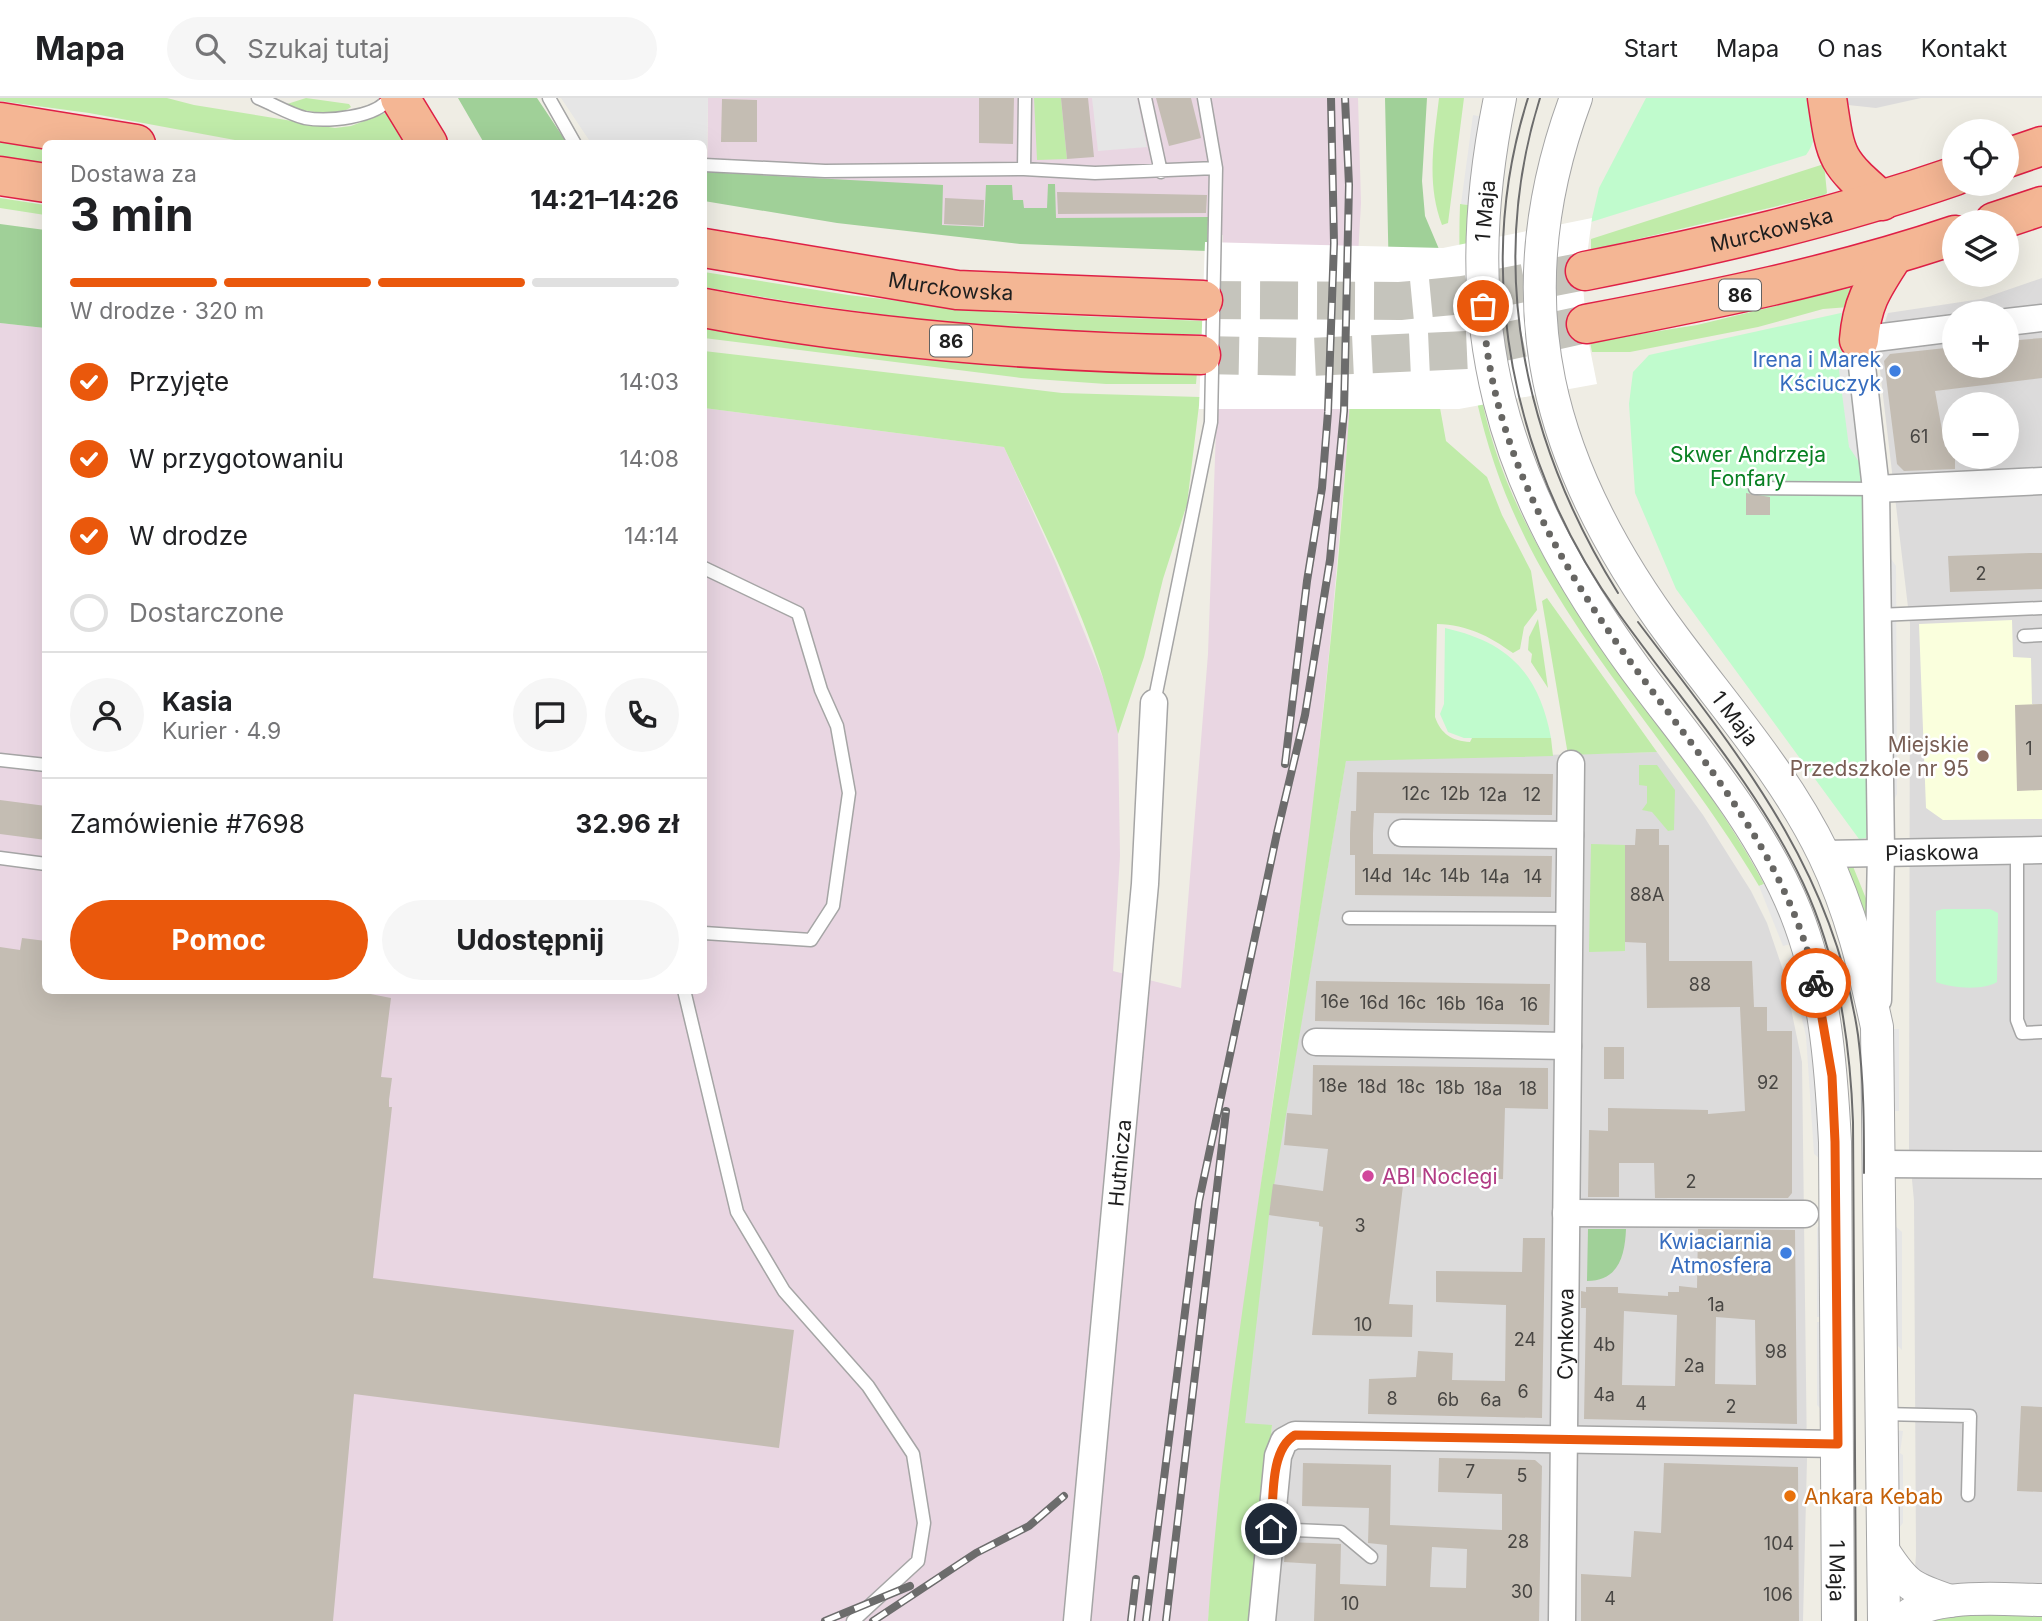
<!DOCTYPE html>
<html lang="pl">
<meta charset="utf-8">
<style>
:root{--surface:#fff;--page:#f6f6f6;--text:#202124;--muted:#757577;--line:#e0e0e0;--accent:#ea580c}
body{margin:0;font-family:Inter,sans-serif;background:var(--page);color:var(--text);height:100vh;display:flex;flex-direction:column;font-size:26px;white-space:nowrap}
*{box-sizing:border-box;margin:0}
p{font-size:23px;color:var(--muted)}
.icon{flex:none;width:38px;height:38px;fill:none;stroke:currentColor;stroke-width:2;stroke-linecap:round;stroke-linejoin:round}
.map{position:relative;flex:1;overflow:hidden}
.sheet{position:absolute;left:42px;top:42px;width:665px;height:854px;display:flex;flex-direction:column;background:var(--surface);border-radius:10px;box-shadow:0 7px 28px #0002}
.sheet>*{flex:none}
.fabs{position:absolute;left:1942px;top:21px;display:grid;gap:14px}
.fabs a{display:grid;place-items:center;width:77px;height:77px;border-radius:50%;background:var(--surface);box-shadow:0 7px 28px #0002;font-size:35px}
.pin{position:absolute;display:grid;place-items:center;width:60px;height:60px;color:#fff;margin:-30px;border:4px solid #fff;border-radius:50%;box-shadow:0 2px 7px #0007}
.courier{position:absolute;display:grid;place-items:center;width:70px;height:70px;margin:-35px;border:5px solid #ea580c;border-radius:50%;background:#fff;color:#222;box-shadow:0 2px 9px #0007}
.summary em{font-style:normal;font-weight:700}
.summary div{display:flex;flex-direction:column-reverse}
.summary{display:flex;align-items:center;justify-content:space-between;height:119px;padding:0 28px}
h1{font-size:46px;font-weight:700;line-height:52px}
.bar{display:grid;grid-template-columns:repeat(4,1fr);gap:10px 7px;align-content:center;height:84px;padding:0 28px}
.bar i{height:9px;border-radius:5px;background:var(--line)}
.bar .on{background:var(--accent)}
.bar p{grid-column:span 4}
.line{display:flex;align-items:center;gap:18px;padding:0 28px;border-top:2px solid var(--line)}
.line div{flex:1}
.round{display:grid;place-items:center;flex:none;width:74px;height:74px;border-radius:37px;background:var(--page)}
ol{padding:0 28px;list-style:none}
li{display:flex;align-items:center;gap:21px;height:77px}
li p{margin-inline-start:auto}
li .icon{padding:7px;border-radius:50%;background:var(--accent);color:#fff;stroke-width:4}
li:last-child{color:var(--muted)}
li i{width:38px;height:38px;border:4px solid var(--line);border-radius:50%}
.primary-button{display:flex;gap:14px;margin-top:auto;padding:14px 28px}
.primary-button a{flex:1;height:80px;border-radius:42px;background:var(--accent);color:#fff;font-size:28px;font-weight:700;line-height:80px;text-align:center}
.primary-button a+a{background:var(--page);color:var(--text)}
header{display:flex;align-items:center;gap:42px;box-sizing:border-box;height:98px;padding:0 35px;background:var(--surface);border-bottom:2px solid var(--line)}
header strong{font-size:33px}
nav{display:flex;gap:38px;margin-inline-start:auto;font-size:24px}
.search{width:490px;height:63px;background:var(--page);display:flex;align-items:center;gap:18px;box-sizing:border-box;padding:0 24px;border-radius:38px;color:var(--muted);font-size:26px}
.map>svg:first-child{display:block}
.residential{fill:#dcdbdb;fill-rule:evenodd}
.industrial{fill:#e9d6e2}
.education{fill:#faffdd}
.grass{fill:#c0eba9}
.forest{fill:#a0d098}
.park{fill:#c0fbcd}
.parking{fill:#e6e6e6}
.pier{fill:#fff}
.building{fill:#c4bdb3;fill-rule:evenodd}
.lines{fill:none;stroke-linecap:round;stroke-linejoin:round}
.trunk-tunnel{stroke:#c5c4bc;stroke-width:38;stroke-dasharray:38 19;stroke-linecap:butt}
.service-casing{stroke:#a5a5a5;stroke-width:15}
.minor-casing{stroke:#a5a5a5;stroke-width:29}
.tertiary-casing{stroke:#a5a5a5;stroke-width:34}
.trunk-casing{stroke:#df2046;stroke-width:41}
.service{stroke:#fff;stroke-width:12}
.minor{stroke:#fff;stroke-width:26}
.tertiary{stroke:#fff;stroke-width:32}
.trunk{stroke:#f4b694;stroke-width:38}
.tram{stroke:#6c6c6c;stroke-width:2}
.rail-casing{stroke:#6c6c6c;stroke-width:8}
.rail{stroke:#fff;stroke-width:5;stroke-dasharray:16;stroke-linecap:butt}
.done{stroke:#676663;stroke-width:7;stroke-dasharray:0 12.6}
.route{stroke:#ea580c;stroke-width:9}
.shop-dot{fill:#3f7fe0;stroke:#fff;stroke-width:2.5}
.education-dot{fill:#8d6e63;stroke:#fff;stroke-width:2.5}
.hotel-dot{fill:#d1479c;stroke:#fff;stroke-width:2.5}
.food-dot{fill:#e8710a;stroke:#fff;stroke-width:2.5}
.labels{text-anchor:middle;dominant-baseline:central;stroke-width:5;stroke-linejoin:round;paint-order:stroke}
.number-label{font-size:18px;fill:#484643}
.shield{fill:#fff;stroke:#626262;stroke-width:2}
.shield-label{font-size:19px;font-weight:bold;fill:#1e1e1e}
.street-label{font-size:21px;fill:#1e1e1e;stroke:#fff}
.shop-label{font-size:21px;fill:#366cbe;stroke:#fff;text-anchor:end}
.park-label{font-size:21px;fill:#098023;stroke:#fff}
.education-label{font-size:21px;fill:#785e54;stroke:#fff;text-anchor:end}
.hotel-label{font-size:21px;fill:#b23c85;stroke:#fff;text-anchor:start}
.food-label{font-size:21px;fill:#c56008;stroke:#fff;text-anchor:start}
</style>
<header>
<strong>Mapa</strong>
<div class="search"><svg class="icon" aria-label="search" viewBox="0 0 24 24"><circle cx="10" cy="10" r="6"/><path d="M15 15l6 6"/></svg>Szukaj tutaj</div>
<nav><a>Start</a><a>Mapa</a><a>O nas</a><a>Kontakt</a></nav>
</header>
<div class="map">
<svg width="2042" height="1523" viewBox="0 0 2042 1523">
<rect width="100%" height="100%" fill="#efede4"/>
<path class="residential" d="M1838 0H1921L1876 10 1839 6Z
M2042 180V1523H1911L1916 1457 1914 1103 1909 1050 1910 526 1877 247 1888 215 1981 201ZM1955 215H2007V268H1955ZM1955 306H2007V359H1955Z
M1657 654 1703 717 1751 793 1767 825 1783 872 1802 964 1807 1361 1803 1523H1254L1272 1328 1233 1324 1346 662Z"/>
<path class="industrial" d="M708 0H1358L1361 105 1348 337 1330 546 1310 738 1228 1322 1208 1523H0V225L45 230 46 892H704V310L1004 349 1056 465 1109 595 1118 636 1120 758 1113 873 1181 890 1208 556 1223 137 945 131 707 96Z"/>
<path class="education" d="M2012 522 2013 559 2031 560 2032 606H2042V721L1943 722 1926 710 1919 526Z"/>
<path class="grass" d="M0 0H167L194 7 335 30 351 28 388 14 408 45H251L89 15 0 3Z
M306 0 349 6 351 9C337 20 300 13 284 7Z
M1034 0H1061L1067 61 1037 62Z
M1439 0H1464L1448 125 1442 127C1426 85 1434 43 1439 0Z
M0 44 45 50V66L0 60Z
M1824 66 1827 95 1824 97 1591 152V141Z
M0 100 45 107V117L0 110Z
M1460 106 1471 107C1466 149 1470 188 1474 229 1476 248 1476 268 1479 287 1513 484 1675 617 1764 786L1759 788C1697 683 1614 592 1551 487 1480 370 1455 242 1460 106Z
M704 174 848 197 1003 215 1203 223 1202 236C1035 239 868 218 704 189Z
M1858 188 1849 209 1823 211 1758 229 1630 254H1592L1590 244 1697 227Z
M704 228C868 252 1030 276 1197 274L1196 286H1106L1021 280 704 240Z
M704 253 1062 295 1200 299 1187 406 1163 481 1144 559 1118 636C1097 536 1046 441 1004 349L704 310Z
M1438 299 1446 343 1487 379 1502 417 1531 473 1537 512 1524 529 1520 551 1513 555C1489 538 1468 527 1437 526L1435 619C1441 636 1452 643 1470 644L1473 638 1551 640 1553 658 1346 663 1269 1117 1245 1325 1272 1327 1254 1523H1208C1221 1328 1255 1134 1282 941 1312 729 1337 516 1350 302Z
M1547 500 1657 654 1568 657 1542 503Z
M1538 521 1548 590 1531 564 1532 556 1528 552 1529 539Z
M1639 667H1657L1675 692 1674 732 1668 733 1652 714 1642 712 1647 705V688L1639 687Z
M1591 746 1625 747V853L1589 854Z
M1852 766 1867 803V821L1845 767Z
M2042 1515V1523H1932L1933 1518Z"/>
<path class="forest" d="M458 0H537L567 45H484Z
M1385 0H1427L1422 83 1425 118 1447 170 1389 182Z
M704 74 943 87 942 127 984 129 986 87H1012L1013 102H1023L1024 110H1047L1048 86H1055L1056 120 1208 119 1207 153 1020 146 837 125 704 103Z
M0 126 45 132V230L0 225Z
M1588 1131H1626C1625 1157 1619 1183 1587 1183Z"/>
<path class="park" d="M1646 0H1815C1818 19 1818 41 1806 57L1591 124 1599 90Z
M1841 215 1851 220 1868 412 1869 727 1866 740 1859 741 1676 491 1635 395 1629 306 1633 274 1649 257Z
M1445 530C1508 544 1539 575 1551 640H1464L1448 634 1440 616 1444 606Z
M1943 811H1990L1998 815 1997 884C1983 893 1951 890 1936 884V813Z"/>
<path class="parking" d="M561 0H708L707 56H704V46L591 45Z
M1092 0H1137L1147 49 1098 53Z
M1473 17 1483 19 1471 107 1461 106Z
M1845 247 1859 364 1849 349 1838 265Z
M1887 455 1896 468 1897 696 1888 713Z
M1767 785 1781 816 1791 846 1783 848 1759 788Z
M1795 855 1814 936 1823 1063 1814 1056 1806 938 1788 861Z
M1890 931H1899V1013H1891Z
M1825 1122 1826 1219H1817V1130Z
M1893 1126 1902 1134V1252L1894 1244Z
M1817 1224H1826V1316L1817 1307Z
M1895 1332 1903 1333 1900 1355 1903 1357V1425L1895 1435Z"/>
<path class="pier" d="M1592 120 1583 188 1587 236 1597 286 1459 311H1199L1205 144 1443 150Z"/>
<path class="building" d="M979 0H1014L1013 46 979 45Z
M1061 0H1088L1094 59 1067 61Z
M1156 0H1191L1201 40 1169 48Z
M722 1 757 2V44H721Z
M1057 94 1207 97 1206 115 1058 116Z
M945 100 984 102 983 128 944 126Z
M2042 240V280L1935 293 1945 349H1955V371L1904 373 1897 366 1884 263 1890 256 1955 249V268H2007V243Z
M1746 395 1770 399V417H1746Z
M2030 455H2042V491L1950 494 1948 458Z
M2042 606V692L2017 693 2015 607Z
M1357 674 1553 676 1552 717 1374 715 1373 735V756L1552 758 1551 799 1355 797V757H1350V735L1351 713H1356Z
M0 702 46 708V742L0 736Z
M1636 731H1659V747H1669V863H1752L1754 909H1767V933H1792V1095L1788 1100H1655L1654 1065H1619V1099H1588L1589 1032 1608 1033V1010L1708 1012V1016L1745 1013 1740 909 1647 910 1646 845 1625 844V747H1635Z
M22 840 46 843V892H350L391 900 381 979 392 980 389 1002V1009H392L373 1180 794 1232 779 1350 354 1296 333 1523H0V849L20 852Z
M1316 883 1550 886 1549 927 1315 923Z
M1604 949H1624V981H1604Z
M1313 967 1548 970V1011L1505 1010 1503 1081 1404 1079 1389 1206 1413 1207 1412 1239 1312 1237 1323 1129 1319 1128V1124L1269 1117 1273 1086 1323 1093 1328 1051 1284 1047 1287 1015 1312 1017Z
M1698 1131 1795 1132 1797 1326 1584 1321 1586 1210H1581V1193L1586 1194V1189H1618V1195L1668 1198V1194H1679V1188L1697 1190ZM1624 1213 1677 1217 1675 1288 1622 1287ZM1716 1219 1755 1222 1756 1287 1715 1286Z
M1523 1140H1545L1542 1320 1368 1316 1369 1281 1416 1279 1418 1253 1453 1255 1452 1282 1505 1283 1506 1207 1436 1204V1173L1522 1174Z
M2021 1308 2042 1309V1394L2017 1393Z
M1439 1360 1535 1362 1542 1368 1539 1523H1314L1316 1466 1284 1464 1286 1444 1341 1446 1340 1486 1386 1488 1387 1447 1368 1445 1369 1410 1302 1408 1303 1365 1391 1367 1390 1427 1502 1432V1396L1438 1394ZM1432 1449 1467 1451 1466 1490 1430 1489Z
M1664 1365 1798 1369 1799 1523H1581V1476L1631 1479 1634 1433 1661 1435Z"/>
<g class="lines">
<path class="trunk-tunnel" d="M1203 202 1400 203 1463 197 1585 173
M1201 257 1310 259 1467 252 1586 226"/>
<defs>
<path id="service" d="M258 0C273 6 289 16 305 20 326 24 377 20 389 0
M549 0 575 46
M1145 0 1161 74
M704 67 825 73 1024 71 1095 75 1216 70 1204 0
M1024 71 1025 0
M1755 390 1876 391
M704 470 798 515 821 592 837 628 849 695 833 808 811 842 704 835
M1878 517 2042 510
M2024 538 2042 537
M1154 605 1211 324 1216 70
M0 662 46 667
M2017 752V922L2022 935 2042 934
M0 760 46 766
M1349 820 1570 821
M684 892 737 1114 784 1193 868 1288 913 1356 924 1425 918 1463 853 1523
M1883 1316 1970 1318 1968 1397
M1271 1431 1341 1434 1371 1459"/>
<g id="minor">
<path d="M2007 224 2042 220"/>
<path d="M1876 391 2042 383"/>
<path d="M1402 735 1570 737"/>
<path id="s1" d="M1824 756 2042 752"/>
<path d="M1878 902 1881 754 1876 391 1859 242 1955 230"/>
<path d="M1316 944 1568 948"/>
<path d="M1881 1066 2042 1067"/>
<path d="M1566 1115 1805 1116"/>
<path id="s2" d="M1077 1523 1145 786 1154 605"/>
<path d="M1262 1523 1278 1358 1284 1343 1295 1337 1838 1346"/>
<path id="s3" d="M1562 1523 1571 666"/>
</g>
<g id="tertiary">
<path id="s4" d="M1500 0C1453 229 1500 386 1636 572 1693 649 1760 725 1796 815 1825 888 1831 967 1835 1044L1838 1523"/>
<path id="s5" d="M1576 0C1500 204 1548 371 1674 540 1726 610 1786 678 1824 757 1851 813 1864 869 1877 929L1884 1523"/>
<path d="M1884 1454C1906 1488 1912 1490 1950 1503"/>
<path d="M1903 1523C1926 1493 2007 1502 2042 1502"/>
</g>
<g id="trunk">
<path d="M400 0 428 46"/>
<path d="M1827 0C1836 61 1835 62 1882 103"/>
<path d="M0 24 136 46"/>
<path d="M2007 60 2042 48"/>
<path d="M0 78 46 85"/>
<path d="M1994 124 2042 108"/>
<path id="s6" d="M704 150 957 192 1203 202"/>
<path id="s7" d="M1585 173C1711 148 1834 120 1955 78"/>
<path d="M704 210C867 241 1035 254 1201 257"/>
<path d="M1586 226C1711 202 1834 178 1955 137"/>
<path d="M1859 242C1862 204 1873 189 1893 158"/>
</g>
</defs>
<use href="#service" class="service-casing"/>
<use href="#minor" class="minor-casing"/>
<use href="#tertiary" class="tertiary-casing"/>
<use href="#trunk" class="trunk-casing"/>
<use href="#service" class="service"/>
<use href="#minor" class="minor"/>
<use href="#tertiary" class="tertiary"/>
<use href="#trunk" class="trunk"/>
<path class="tram" d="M1528 0C1472 176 1513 369 1619 516 1682 604 1757 687 1803 785 1838 860 1850 942 1853 1024L1856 1523
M1540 0C1486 172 1525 346 1618 495
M1638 524C1737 655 1833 769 1858 937 1864 983 1864 1029 1864 1075"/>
<defs>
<path id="rail" d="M1285 666 1307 483 1322 390 1328 314 1334 145 1331 0
M825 1523 910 1488
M873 1523 976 1455 1029 1428 1064 1398
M1131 1523 1136 1481
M1146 1523 1199 1103 1277 735 1305 617 1330 462 1344 313 1349 87 1345 0
M1166 1523 1226 1013"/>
</defs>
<use href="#rail" class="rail-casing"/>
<use href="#rail" class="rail"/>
</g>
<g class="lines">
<path class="done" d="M1483 208C1489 344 1558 467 1638 574 1710 671 1789 764 1816 885"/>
<path class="route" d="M1271 1431C1274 1403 1269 1352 1295 1337L1838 1346 1835 1044 1832 978 1816 885"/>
</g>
<g class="shop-dot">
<circle cx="1895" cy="273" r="7"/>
<circle cx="1786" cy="1155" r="7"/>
</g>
<circle class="education-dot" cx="1983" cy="658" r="7"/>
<circle class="hotel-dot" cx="1368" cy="1078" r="7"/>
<circle class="food-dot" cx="1790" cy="1398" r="7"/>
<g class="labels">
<g class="number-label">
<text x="1919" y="338">61</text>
<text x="1981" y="475">2</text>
<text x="2029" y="650">1</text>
<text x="1416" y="695">12c</text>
<text x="1455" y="695">12b</text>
<text x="1493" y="696">12a</text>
<text x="1532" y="696">12</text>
<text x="1377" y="777">14d</text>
<text x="1417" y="777">14c</text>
<text x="1455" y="777">14b</text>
<text x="1495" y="778">14a</text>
<text x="1533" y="778">14</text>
<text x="1647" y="796">88A</text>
<text x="1700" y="886">88</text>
<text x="1335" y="903">16e</text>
<text x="1374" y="904">16d</text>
<text x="1412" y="904">16c</text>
<text x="1451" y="905">16b</text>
<text x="1490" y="905">16a</text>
<text x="1529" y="906">16</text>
<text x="1768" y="984">92</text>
<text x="1333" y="987">18e</text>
<text x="1372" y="988">18d</text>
<text x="1411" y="988">18c</text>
<text x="1450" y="989">18b</text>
<text x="1488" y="990">18a</text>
<text x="1528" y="990">18</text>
<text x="1691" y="1083">2</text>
<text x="1360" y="1127">3</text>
<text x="1716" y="1206">1a</text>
<text x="1363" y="1226">10</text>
<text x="1525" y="1241">24</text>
<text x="1604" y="1246">4b</text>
<text x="1776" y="1253">98</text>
<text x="1694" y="1267">2a</text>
<text x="1523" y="1293">6</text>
<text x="1604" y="1296">4a</text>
<text x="1392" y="1300">8</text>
<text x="1448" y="1301">6b</text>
<text x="1491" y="1301">6a</text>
<text x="1641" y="1305">4</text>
<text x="1731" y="1308">2</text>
<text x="1470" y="1373">7</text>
<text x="1522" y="1377">5</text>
<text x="1518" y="1443">28</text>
<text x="1779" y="1445">104</text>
<text x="1522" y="1493">30</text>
<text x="1778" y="1496">106</text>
<text x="1610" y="1500">4</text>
<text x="1350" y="1505">10</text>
</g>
<g class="shield">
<rect x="1719" y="181.5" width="42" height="31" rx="5"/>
<rect x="930" y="227.5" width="42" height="31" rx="5"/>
</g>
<g class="shield-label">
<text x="1740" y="197">86</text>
<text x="951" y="243">86</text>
</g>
<g class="street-label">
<text transform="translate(1485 113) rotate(-85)">1 Maja</text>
<text stroke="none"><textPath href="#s7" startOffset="191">Murckowska</textPath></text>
<text stroke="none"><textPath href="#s6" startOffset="250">Murckowska</textPath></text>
<text stroke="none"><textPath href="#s5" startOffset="677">1 Maja</textPath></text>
<text stroke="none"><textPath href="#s1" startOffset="108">Piaskowa</textPath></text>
<text stroke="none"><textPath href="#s2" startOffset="460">Hutnicza</textPath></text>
<text stroke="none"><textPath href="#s3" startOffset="287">Cynkowa</textPath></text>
<text stroke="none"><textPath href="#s4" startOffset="1563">1 Maja</textPath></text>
</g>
<g class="shop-label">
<text x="1881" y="261">Irena i Marek<tspan x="1881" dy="24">Kściuczyk</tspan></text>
<text x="1772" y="1143">Kwiaciarnia<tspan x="1772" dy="24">Atmosfera</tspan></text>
</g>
<g class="park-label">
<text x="1748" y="356">Skwer Andrzeja<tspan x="1748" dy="24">Fonfary</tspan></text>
</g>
<g class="education-label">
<text x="1969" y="646">Miejskie<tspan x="1969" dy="24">Przedszkole nr 95</tspan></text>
</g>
<g class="hotel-label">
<text x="1382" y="1078">ABI Noclegi</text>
</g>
<g class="food-label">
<text x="1804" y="1398">Ankara Kebab</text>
</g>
</g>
</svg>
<div class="fabs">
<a><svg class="icon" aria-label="locate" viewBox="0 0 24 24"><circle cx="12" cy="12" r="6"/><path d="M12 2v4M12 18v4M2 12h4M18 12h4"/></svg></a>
<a><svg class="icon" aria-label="layers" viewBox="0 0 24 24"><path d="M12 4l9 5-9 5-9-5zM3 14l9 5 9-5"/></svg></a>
<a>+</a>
<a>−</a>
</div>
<div class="pin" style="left:1483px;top:208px;background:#ea580c"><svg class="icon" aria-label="bag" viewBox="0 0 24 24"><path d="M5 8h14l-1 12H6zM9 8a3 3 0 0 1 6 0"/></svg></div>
<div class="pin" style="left:1271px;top:1431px;background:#1f2937"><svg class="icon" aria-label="home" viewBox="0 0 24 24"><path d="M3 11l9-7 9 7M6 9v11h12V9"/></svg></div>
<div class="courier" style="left:1816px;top:885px"><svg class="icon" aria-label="bike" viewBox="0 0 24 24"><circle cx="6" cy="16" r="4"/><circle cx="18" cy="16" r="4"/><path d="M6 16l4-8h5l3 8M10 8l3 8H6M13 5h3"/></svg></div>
<section class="sheet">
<div class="summary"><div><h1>3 min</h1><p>Dostawa za</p></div><em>14:21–14:26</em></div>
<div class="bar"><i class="on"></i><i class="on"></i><i class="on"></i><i></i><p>W drodze · 320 m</p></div>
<ol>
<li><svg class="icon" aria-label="check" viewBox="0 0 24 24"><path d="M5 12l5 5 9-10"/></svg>Przyjęte<p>14:03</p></li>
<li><svg class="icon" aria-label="check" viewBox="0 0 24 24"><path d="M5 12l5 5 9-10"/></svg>W przygotowaniu<p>14:08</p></li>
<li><svg class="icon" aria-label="check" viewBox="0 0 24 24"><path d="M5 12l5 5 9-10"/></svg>W drodze<p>14:14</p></li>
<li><i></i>Dostarczone</li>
</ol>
<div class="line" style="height:126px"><a class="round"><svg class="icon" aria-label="person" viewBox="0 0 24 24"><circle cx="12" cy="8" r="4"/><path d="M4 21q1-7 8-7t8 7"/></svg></a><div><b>Kasia</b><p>Kurier · 4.9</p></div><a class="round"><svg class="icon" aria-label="chat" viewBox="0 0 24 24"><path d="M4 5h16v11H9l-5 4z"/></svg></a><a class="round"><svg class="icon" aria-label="phone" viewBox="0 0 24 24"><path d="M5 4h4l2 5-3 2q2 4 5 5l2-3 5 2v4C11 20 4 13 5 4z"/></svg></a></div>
<div class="line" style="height:91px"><div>Zamówienie #7698</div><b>32.96 zł</b></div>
<div class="primary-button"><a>Pomoc</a><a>Udostępnij</a></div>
</section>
</div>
